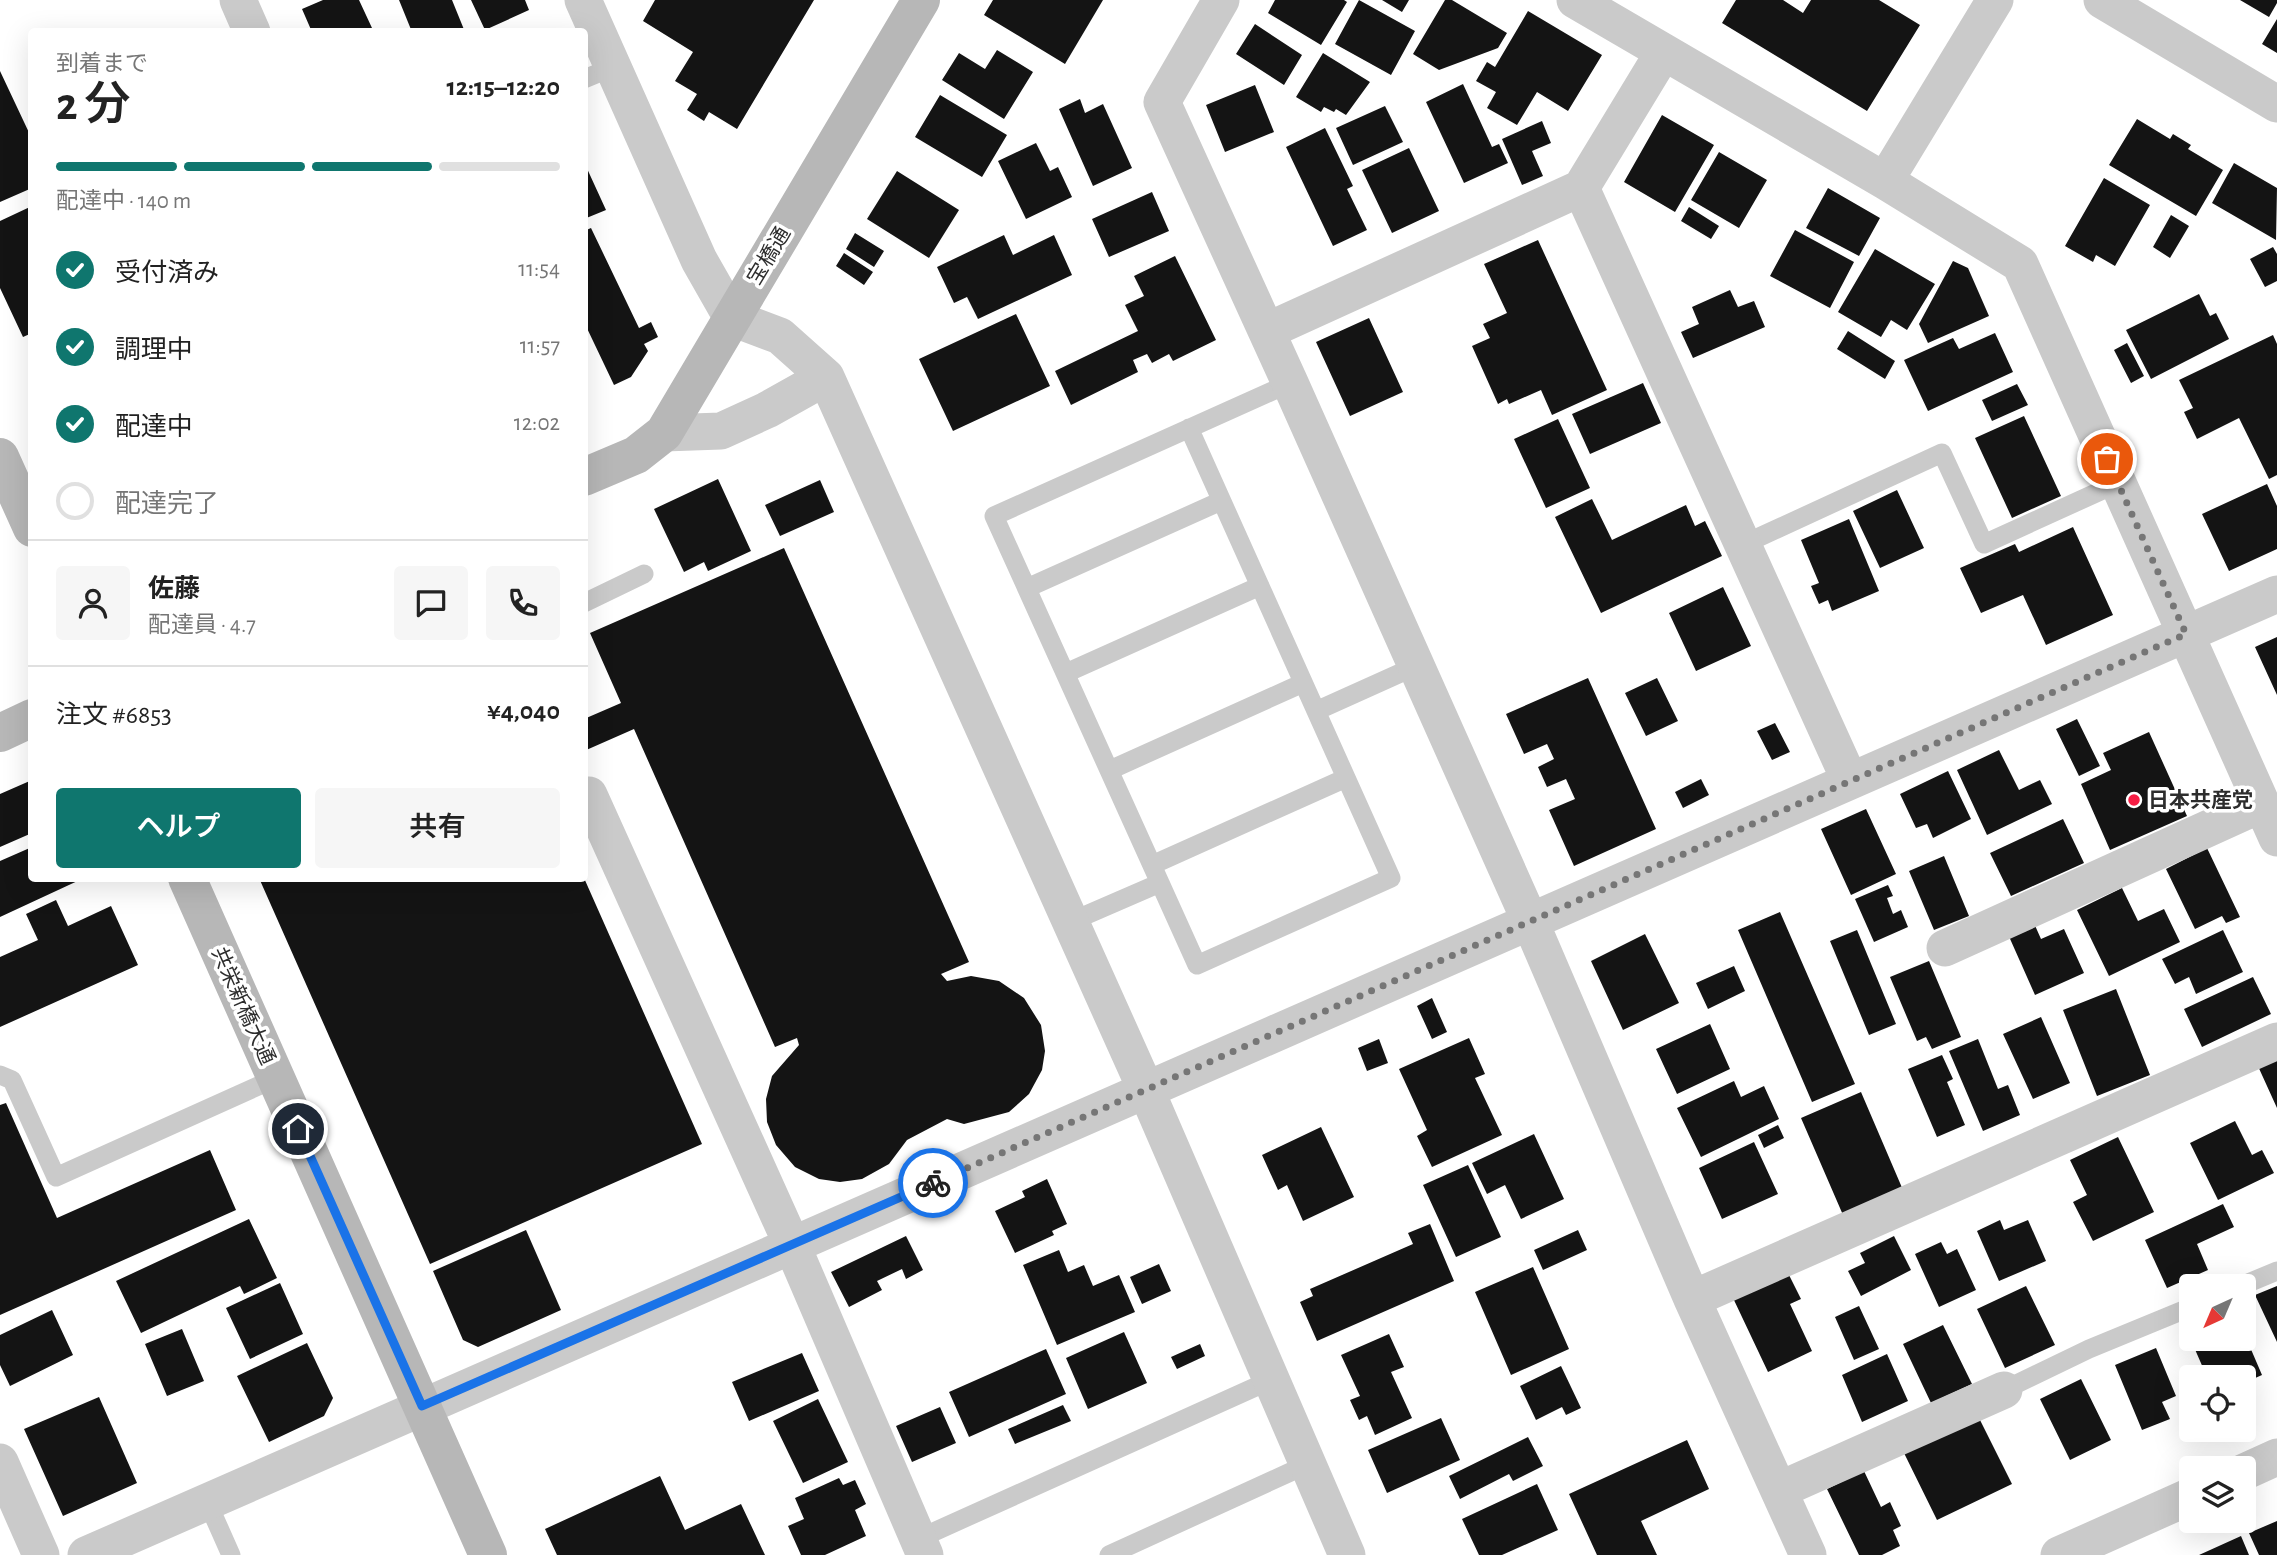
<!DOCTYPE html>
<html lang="ja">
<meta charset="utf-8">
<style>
:root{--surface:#fff;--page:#f6f6f6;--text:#222;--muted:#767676;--line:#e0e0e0;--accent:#0f766e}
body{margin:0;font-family:"Alegreya Sans","Noto Sans JP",sans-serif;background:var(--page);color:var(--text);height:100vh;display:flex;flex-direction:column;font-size:26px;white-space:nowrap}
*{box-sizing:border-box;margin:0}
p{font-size:23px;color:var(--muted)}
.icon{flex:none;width:38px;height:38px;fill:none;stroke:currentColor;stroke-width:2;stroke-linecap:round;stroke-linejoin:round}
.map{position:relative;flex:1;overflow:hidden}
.drawer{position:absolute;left:28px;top:28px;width:560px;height:854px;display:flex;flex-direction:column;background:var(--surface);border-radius:7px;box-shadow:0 7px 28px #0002}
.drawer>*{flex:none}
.needle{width:46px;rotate:224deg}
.controls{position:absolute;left:2179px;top:1274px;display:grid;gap:14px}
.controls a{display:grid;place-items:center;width:77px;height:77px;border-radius:7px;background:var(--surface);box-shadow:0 7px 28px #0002;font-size:35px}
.pin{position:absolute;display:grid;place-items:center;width:60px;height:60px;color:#fff;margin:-30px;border:4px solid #fff;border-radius:50%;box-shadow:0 2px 7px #0007}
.courier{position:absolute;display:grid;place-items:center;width:70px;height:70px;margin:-35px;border:5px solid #1a73e8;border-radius:50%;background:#fff;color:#222;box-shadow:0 2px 9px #0007}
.head em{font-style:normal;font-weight:600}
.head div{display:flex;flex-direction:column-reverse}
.head{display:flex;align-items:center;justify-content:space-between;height:119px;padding:0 28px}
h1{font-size:46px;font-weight:600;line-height:52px}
.bar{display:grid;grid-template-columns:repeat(4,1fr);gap:10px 7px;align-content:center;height:84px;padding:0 28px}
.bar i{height:9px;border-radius:5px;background:var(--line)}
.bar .selected{background:var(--accent)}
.bar p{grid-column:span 4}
.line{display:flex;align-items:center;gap:18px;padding:0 28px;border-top:2px solid var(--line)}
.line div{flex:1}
.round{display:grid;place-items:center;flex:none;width:74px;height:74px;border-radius:7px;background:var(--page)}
ol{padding:0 28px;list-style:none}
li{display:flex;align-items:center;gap:21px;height:77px}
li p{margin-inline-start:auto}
li .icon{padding:7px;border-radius:50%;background:var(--accent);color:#fff;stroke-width:4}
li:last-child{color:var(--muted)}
li i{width:38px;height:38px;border:4px solid var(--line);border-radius:50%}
.action{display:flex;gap:14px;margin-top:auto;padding:14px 28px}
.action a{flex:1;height:80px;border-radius:7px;background:var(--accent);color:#fff;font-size:28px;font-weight:600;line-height:80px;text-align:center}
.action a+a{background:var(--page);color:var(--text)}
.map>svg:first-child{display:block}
.building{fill:#141414}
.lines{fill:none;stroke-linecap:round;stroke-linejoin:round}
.lane{stroke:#cacaca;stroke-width:19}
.street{stroke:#cacaca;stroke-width:37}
.secondary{stroke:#b7b7b7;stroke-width:38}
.done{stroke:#767676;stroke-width:7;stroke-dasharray:0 12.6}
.route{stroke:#1a73e8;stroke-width:9}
.poi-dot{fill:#f61d44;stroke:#fff;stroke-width:2.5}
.labels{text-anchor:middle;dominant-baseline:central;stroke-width:7;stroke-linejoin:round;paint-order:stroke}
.street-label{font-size:21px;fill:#2d2d2d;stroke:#fff}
.poi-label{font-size:21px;font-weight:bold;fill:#2d2d2d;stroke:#fff;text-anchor:start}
</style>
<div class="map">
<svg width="2277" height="1555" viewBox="0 0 2277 1555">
<rect width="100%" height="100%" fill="#fff"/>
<path class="building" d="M323 0H359L372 28 365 32H312L302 9Z
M399 0H452L465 32H412Z
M471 0H525L529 10 485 30Z
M655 0H814L737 129 709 112 704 121 687 110 697 94 675 81 693 52 643 21Z
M993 0H1103L1065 64 984 15Z
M1275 0H1344L1347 2 1321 45 1268 13Z
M1359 0 1415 31 1391 75 1335 44Z
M1382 0H1409L1402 12Z
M1445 0H1452L1507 33 1498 48 1439 70 1413 54Z
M1736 0H1783L1803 13 1811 0H1879L1920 25 1867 111 1722 23Z
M2240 0H2277V3L2269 17Z
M1528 11 1602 55 1568 111 1537 92 1517 125 1487 108 1496 92 1476 81 1487 62 1495 67Z
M2277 19V53L2262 44Z
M1255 24 1302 55 1284 85 1236 54Z
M997 50 1033 72 1004 119 942 80 959 53 985 69Z
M1323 53 1370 82 1346 115 1336 109 1334 112 1324 107 1321 112 1296 97Z
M0 71 32 139V188L0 202Z
M1463 84 1492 147 1499 144 1508 163 1464 183 1426 102Z
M1255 85 1274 132 1225 152 1206 105Z
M940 95 1007 135 982 177 915 137Z
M1080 99 1085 113 1103 104 1132 168 1093 186 1059 109Z
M1385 106 1403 142 1353 165 1336 128Z
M1662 115 1714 145 1675 212 1624 182Z
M2137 119 2170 139 2173 134 2191 145 2188 149 2223 170 2196 216 2109 165Z
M1542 121 1551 143 1532 151 1543 176 1522 185 1502 139Z
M1325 128 1353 186 1347 189 1367 230 1333 246 1286 147Z
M1036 143 1050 171 1058 167 1072 197 1026 219 998 161Z
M1409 148 1439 211 1392 233 1362 170Z
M1719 152 1767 180 1739 228 1691 200Z
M584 162 606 210 584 219Z
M2234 163 2277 188 2276 240 2212 203Z
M897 171 959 210 929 258 867 219Z
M2104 178 2150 205 2115 266 2096 255 2093 262 2065 246Z
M1828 188 1880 218 1859 256 1806 228Z
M1152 192 1169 231 1109 257 1092 219Z
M32 206V333L23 337 0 288V221Z
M1689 207 1719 226 1711 239 1681 221Z
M2171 215 2189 226 2170 258 2153 247Z
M591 228 639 328 651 322 658 337 644 344 648 351 631 377 614 385 584 322V231Z
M1795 230 1854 262 1830 308 1770 276Z
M855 233 884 251 874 267 846 249Z
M1004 235 1013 255 1054 235 1072 275 978 319 967 297 954 303 937 267Z
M1538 240 1607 390 1552 415 1541 390 1509 404 1507 399 1498 404 1472 346 1490 338 1483 324 1507 313 1484 264Z
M2273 247 2277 254V281L2265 287 2250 259Z
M1875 249 1935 284 1907 330 1891 320 1881 337 1838 312Z
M844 253 873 272 864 285 836 266Z
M1175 256 1216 340 1173 361 1169 354 1152 363 1147 354 1133 360 1138 372 1071 405 1055 371 1138 331 1125 305 1144 296 1134 276Z
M1953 261 1968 268 1989 316 1928 343 1919 324Z
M1730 290 1738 307 1754 301 1765 327 1693 358 1681 332 1699 324 1692 307Z
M2199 294 2210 316 2216 313 2229 339 2151 379 2126 330Z
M1016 314 1050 386 953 431 919 359Z
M1369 318 1403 392 1350 416 1316 342Z
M1848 331 1895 361 1885 379 1837 349Z
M1995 333 2013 372 1928 411 1904 360 1953 338 1959 349Z
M2273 335 2277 344V475L2269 479 2239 418 2197 439 2184 412 2193 408 2179 380Z
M2127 343 2144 376 2131 383 2114 350Z
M1643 383 1661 423 1590 454 1572 414Z
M2017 384 2028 405 1992 421 1982 400Z
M2024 416 2061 496 2012 518 1975 438Z
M1558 419 1590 488 1546 508 1514 439Z
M718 479 751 551 708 571 704 562 684 572 654 509Z
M820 480 834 512 780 536 765 505Z
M2267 484 2277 506V549L2229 571 2202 514Z
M1897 490 1924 548 1880 568 1853 511Z
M1592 499 1612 540 1686 505 1695 526 1705 521 1722 556 1601 613 1555 517Z
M1849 519 1879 591 1832 611 1828 600 1819 604 1811 586 1819 583 1801 540Z
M2073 527 2113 615 2046 645 2023 595 1981 613 1960 568 2015 544 2019 552Z
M784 548 969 962 941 974 947 981 971 976 999 981 1024 998 1041 1025 1045 1051 1042 1070 1029 1094 1009 1112 964 1124 947 1119 907 1140 889 1164 862 1179 840 1182 819 1179 795 1167 776 1145 767 1122 766 1099 772 1076 799 1045 797 1038 775 1047 634 729 584 751V719L621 703 590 633Z
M1723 587 1751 646 1696 671 1669 613Z
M2277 637V695L2255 647Z
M1588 678 1656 829 1574 866 1549 810 1575 799 1566 779 1547 787 1538 767 1554 759 1547 744 1524 754 1506 714Z
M1657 678 1678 721 1646 736 1625 693Z
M2077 719 2100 766 2079 776 2056 729Z
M1775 723 1790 752 1772 760 1757 731Z
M2149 732 2187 816 2110 850 2081 784 2111 770 2103 753Z
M1999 750 2019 790 2040 780 2052 804 1987 835 1957 770Z
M1948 771 1971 819 1933 838 1927 824 1916 828 1900 794Z
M1701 779 1709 795 1683 808 1675 792Z
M32 780V833L0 847V794Z
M1866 809 1896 874 1851 895 1821 829Z
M2063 819 2084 863 2011 896 1990 853Z
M32 847V878H84L0 917V861Z
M2207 848 2240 917 2226 923 2222 916 2195 929 2166 869Z
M1944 856 1969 916 1934 930 1909 871Z
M259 878H584L702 1144 430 1264Z
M1888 885 1893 896 1887 898 1893 914 1901 910 1908 927 1874 942 1855 899Z
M2122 888 2138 921 2164 909 2180 942 2109 976 2077 910Z
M56 900 68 926 111 906 138 965 0 1027V957L38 940 26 914Z
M1780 912 1855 1084 1812 1102 1738 930Z
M2033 921 2041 939 2064 929 2084 973 2035 995 2007 932Z
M1857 930 1896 1024 1869 1035 1830 941Z
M2223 930 2243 972 2196 994 2189 977 2175 984 2162 959Z
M1645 934 1679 1003 1623 1030 1591 961Z
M1929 961 1961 1037 1932 1049 1926 1037 1917 1041 1890 977Z
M1734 966 1745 991 1708 1009 1696 983Z
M2253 977 2271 1014 2202 1047 2184 1009Z
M2116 989 2150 1075 2097 1096 2063 1010Z
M1432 998 1447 1032 1432 1039 1417 1006Z
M2041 1017 2070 1083 2033 1099 2003 1034Z
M1710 1024 1730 1069 1677 1094 1656 1049Z
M1469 1038 1485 1074 1475 1078 1502 1135 1432 1167 1417 1136 1427 1130 1399 1069Z
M1379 1039 1388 1063 1367 1071 1358 1048Z
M1978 1039 1998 1089 2008 1085 2020 1115 1983 1131 1949 1051Z
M1942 1055 1953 1079 1947 1082 1965 1125 1937 1137 1908 1069Z
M2277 1056V1108L2257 1064Z
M1734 1081 1741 1097 1764 1086 1779 1119 1701 1157 1677 1108Z
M1861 1092 1903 1190 1843 1215 1801 1118Z
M6 1103 57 1218 210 1150 236 1210 0 1315V1105Z
M2235 1121 2252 1155 2262 1150 2274 1173 2218 1200 2190 1143Z
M1778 1125 1784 1138 1764 1148 1758 1135Z
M1321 1127 1354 1197 1303 1221 1287 1185 1278 1190 1262 1155Z
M1534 1134 1564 1199 1521 1219 1505 1185 1487 1194 1472 1163Z
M2118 1137 2154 1212 2093 1241 2073 1202 2087 1195 2070 1160Z
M1754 1142 1778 1194 1722 1219 1699 1168Z
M1468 1165 1501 1237 1456 1257 1423 1185Z
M1047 1179 1067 1224 1052 1231 1054 1235 1015 1253 995 1211 1025 1197 1022 1191Z
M2223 1204 2234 1227 2197 1244 2208 1270 2167 1288 2145 1240Z
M249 1219 277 1278 244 1294 240 1286 141 1333 116 1281Z
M2000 1220 2004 1230 2028 1220 2046 1261 1999 1281 1977 1231Z
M1430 1224 1454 1281 1317 1341 1300 1302 1313 1296 1310 1289 1413 1244 1408 1233Z
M526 1230 561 1310 478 1347 463 1340 433 1271Z
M1578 1230 1587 1250 1543 1270 1534 1250Z
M906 1236 923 1270 906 1279 902 1269 877 1281 882 1290 849 1307 831 1272Z
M1894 1236 1911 1270 1861 1296 1848 1271 1865 1263 1860 1253Z
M1941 1242 1947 1254 1957 1249 1976 1290 1939 1307 1915 1254Z
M1059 1250 1068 1272 1084 1265 1093 1286 1119 1275 1135 1312 1057 1345 1023 1265Z
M1159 1264 1171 1291 1142 1304 1130 1277Z
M1533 1267 1569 1349 1511 1375 1475 1292Z
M1788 1273 1801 1299 1790 1304 1812 1351 1768 1372 1733 1298Z
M280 1283 303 1334 250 1359 226 1308Z
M2026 1286 2055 1345 2005 1368 1977 1309Z
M2277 1286V1342L2255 1295Z
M1859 1306 1879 1349 1854 1360 1835 1317Z
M52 1310 73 1355 10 1386 0 1365V1335Z
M1943 1325 1972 1384 1931 1403 1903 1344Z
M182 1329 204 1381 167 1396 145 1344Z
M2191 1329V1339H2244V1333L2262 1375 2244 1383V1377H2207L2187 1331Z
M1124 1332 1147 1383 1088 1409 1066 1358Z
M1389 1334 1404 1367 1391 1372 1412 1418 1375 1435 1367 1416 1359 1420 1350 1400 1360 1396 1341 1355Z
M307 1343 333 1398 324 1416 269 1442 237 1376Z
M1200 1344 1205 1356 1177 1369 1171 1357Z
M2156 1348 2176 1396 2162 1402 2170 1419 2142 1430 2115 1365Z
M1046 1349 1066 1394 969 1437 949 1392Z
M802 1353 819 1391 749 1421 732 1382Z
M1887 1354 1908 1401 1862 1422 1842 1375Z
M1561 1366 1581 1408 1566 1415 1562 1407 1536 1420 1520 1386Z
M2081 1379 2111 1440 2070 1460 2040 1399Z
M99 1397 137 1483 63 1516 24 1429Z
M818 1399 848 1462 803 1483 773 1421Z
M1063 1405 1071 1421 1015 1444 1008 1429Z
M940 1407 956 1443 912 1462 896 1426Z
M1978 1416 2012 1484 1937 1520 1904 1453Z
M1441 1418 1460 1460 1387 1493 1368 1450Z
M1528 1437 1543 1466 1513 1481 1509 1474 1460 1499 1449 1476Z
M1687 1440 1709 1489 1641 1521 1657 1555H1597L1569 1494Z
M1864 1471 1881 1507 1890 1502 1901 1526 1893 1530 1900 1546 1882 1555H1859L1827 1489Z
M660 1476 685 1530 741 1504 765 1555H557L545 1529Z
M839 1478 843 1485 855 1480 866 1504 855 1510 866 1536 825 1555H801L788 1526 804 1519 795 1498Z
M1537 1484 1558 1530 1502 1555H1479L1462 1519Z
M2277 1521V1555H2259L2249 1533Z
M2241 1536 2249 1555H2199Z"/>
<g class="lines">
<path class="lane" d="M584 79 613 67
M1742 545 1942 453 1984 544 2118 483
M1027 588 1221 501
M584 603 644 574
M1066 673 1260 586
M1316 711 1416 666
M1110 770 1303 683
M1152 865 1346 778
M1160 883 1197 965 1391 878 1189 428
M1070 922 1160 883 994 516 1290 383
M0 1075 12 1080 56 1177 276 1078
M2241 1286 2277 1271
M2004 1390 2089 1349 2191 1307
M207 1501 231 1555
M918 1539 1271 1380
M1109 1555 1308 1464"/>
<path class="street" d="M238 0 252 32
M583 0 699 260 732 318 780 336 826 377 1146 1090 1347 1555
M1221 0 1162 102 1290 383 1530 921 1692 1299 1808 1555
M1575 0 1885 181 2020 264 2277 838
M2102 0 2277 104
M1663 53 1581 188 1850 781
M1885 181 1995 0
M1267 331 1581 188
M664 433 721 431 767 410 826 377
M589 795 792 1245 925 1555
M1945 948 2262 804
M1692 1299 2277 1041
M0 1462 41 1555
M2244 1472 2277 1457
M1779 1490 2004 1390
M86 1555 2277 594
M2059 1555 2191 1496"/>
<path class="secondary" d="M0 457 32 528
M584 477 636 455 664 433 921 0
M0 733 32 718
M187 878 488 1555"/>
</g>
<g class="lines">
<path class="done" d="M933 1183 2186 634 2107 459"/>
<path class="route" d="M298 1129 422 1406 933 1183"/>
</g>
<circle class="poi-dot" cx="2134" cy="800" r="7"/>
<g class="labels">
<g class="street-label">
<text transform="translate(769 256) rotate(-59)">宝橋通</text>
<text transform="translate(243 1006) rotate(66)">共栄新橋大通</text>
</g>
<g class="poi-label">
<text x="2148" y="800">日本共産党</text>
</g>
</g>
</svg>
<div class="controls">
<a><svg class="needle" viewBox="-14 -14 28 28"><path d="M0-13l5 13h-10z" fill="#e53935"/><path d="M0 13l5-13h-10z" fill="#767676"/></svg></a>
<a><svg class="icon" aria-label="locate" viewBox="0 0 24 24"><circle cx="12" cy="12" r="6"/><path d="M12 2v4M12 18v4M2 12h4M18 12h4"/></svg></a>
<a><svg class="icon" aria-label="layers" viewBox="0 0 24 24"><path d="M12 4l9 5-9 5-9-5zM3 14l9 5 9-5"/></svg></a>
</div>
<div class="pin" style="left:2107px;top:459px;background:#ea580c"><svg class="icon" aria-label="bag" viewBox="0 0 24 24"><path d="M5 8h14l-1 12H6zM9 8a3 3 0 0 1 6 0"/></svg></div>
<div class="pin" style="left:298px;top:1129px;background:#1f2937"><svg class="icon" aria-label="home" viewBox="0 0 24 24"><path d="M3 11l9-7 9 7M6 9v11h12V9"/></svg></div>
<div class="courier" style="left:933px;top:1183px"><svg class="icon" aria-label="bike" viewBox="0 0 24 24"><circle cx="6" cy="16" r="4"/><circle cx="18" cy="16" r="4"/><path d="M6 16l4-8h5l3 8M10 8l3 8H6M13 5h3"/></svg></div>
<section class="drawer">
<div class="head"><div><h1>2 分</h1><p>到着まで</p></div><em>12:15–12:20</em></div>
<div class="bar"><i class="selected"></i><i class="selected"></i><i class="selected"></i><i></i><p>配達中 · 140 m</p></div>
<ol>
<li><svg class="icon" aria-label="check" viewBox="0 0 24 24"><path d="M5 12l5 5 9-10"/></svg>受付済み<p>11:54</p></li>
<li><svg class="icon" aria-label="check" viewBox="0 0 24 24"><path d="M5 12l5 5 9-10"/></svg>調理中<p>11:57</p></li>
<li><svg class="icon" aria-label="check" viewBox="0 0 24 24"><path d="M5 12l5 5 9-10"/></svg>配達中<p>12:02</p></li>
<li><i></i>配達完了</li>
</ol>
<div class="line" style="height:126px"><a class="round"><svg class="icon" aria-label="person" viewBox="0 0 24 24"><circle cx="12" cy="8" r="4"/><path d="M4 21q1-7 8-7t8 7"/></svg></a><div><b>佐藤</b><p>配達員 · 4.7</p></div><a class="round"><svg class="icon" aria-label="chat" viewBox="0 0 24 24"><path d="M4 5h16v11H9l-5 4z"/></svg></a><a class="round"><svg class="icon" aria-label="phone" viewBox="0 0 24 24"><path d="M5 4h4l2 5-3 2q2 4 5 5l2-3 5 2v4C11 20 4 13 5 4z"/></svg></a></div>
<div class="line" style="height:91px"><div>注文 #6853</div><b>¥4,040</b></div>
<div class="action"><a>ヘルプ</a><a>共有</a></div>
</section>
</div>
